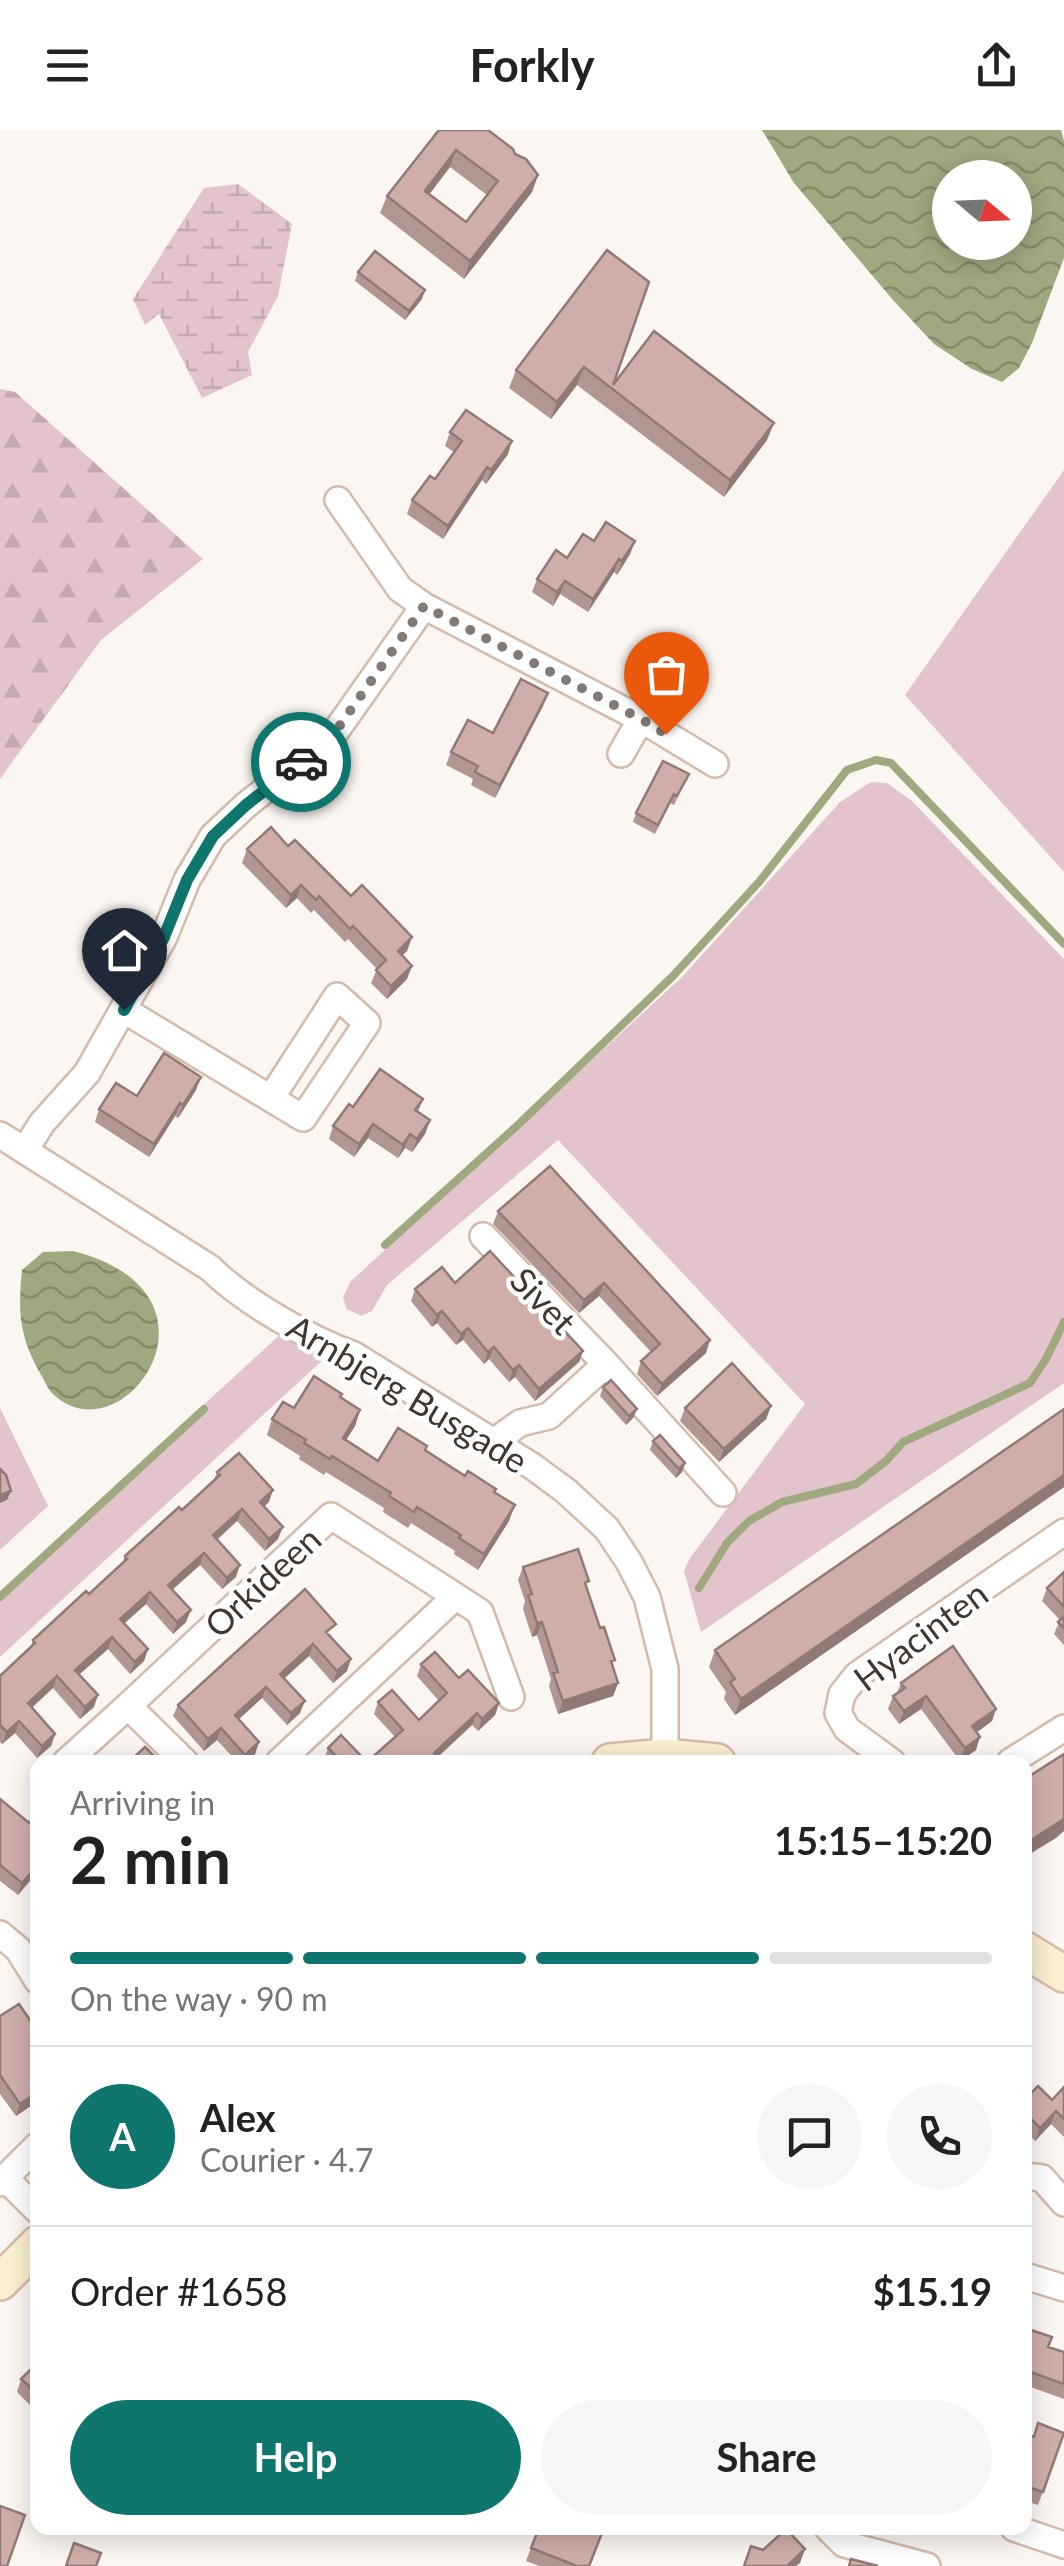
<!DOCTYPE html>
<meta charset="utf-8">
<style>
:root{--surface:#fff;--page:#f6f6f6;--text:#222;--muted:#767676;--line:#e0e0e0;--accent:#0f766e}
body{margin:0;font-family:Lato,sans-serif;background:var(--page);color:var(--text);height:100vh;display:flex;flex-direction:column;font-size:38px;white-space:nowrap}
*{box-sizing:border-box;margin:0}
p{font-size:32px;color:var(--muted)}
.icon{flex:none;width:55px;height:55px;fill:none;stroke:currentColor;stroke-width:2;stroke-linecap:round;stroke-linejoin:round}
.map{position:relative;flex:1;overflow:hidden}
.side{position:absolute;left:30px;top:1625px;width:1002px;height:780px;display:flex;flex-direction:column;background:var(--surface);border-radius:20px;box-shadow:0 5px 25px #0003}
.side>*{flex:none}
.needle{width:65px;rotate:109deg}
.controls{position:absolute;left:932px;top:30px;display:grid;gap:20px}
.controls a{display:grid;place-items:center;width:100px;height:100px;border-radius:50%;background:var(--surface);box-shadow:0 5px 25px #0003;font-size:50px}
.pin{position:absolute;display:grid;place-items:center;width:85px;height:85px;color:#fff;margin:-102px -42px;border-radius:50% 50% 50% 0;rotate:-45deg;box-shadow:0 0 10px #0007}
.pin .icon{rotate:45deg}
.courier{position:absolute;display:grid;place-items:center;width:100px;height:100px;margin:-50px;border:8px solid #0f766e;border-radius:50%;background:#fff;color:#222;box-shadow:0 2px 12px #0007}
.headline em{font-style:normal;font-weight:700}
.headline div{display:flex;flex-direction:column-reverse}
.headline{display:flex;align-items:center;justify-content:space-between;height:170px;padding:0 40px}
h1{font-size:65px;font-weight:700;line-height:75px}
.bar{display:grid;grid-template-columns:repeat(4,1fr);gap:15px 10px;align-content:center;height:120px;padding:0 40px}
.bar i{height:12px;border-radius:8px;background:var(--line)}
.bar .active{background:var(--accent)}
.bar p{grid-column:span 4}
.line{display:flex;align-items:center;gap:25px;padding:0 40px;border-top:2px solid var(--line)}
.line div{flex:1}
.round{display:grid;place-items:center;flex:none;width:105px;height:105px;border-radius:52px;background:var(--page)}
.cta{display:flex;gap:20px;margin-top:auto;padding:20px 40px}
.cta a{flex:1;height:115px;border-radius:60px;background:var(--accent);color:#fff;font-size:40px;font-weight:700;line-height:115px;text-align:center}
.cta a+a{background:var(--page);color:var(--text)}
header{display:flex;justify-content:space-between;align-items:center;height:130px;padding:0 40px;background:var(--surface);font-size:45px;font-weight:700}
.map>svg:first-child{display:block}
.green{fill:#e3c4cd}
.forest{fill:url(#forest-firs)}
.wetland{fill:url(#wetland-marsh)}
.water{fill:url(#water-waves);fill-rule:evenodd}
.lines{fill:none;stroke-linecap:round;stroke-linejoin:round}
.stream{stroke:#9fa87f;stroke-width:8}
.street-casing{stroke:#d4baa8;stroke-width:30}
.secondary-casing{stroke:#d4baa8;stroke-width:40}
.street{stroke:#fff;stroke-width:25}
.secondary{stroke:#fbefd1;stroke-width:35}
.wall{fill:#b29691;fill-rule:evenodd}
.shaded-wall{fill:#917a76}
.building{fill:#cfaea9;stroke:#917a76;stroke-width:2.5;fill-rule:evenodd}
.done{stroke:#827a73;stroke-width:10;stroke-dasharray:0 18}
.route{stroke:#0f766e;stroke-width:12}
.labels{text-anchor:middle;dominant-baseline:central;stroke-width:9;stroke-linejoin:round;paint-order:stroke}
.street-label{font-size:35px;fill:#41372f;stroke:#fff}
</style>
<header><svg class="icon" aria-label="menu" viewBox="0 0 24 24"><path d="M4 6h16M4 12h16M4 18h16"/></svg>Forkly<svg class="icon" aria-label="share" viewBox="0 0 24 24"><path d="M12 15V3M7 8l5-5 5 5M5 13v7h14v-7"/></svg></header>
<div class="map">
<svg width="1064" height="2436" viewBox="0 0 1064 2436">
<defs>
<pattern id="forest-firs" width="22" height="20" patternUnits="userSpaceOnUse" patternTransform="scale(2.5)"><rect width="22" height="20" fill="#e3c4cd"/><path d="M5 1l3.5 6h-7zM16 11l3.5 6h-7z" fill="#c4a9b0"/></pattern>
<pattern id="wetland-marsh" width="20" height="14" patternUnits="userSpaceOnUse" patternTransform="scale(2.5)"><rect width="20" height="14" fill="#e3c4cd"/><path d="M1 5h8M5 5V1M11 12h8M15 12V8" fill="none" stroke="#c4a9b0"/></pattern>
<pattern id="water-waves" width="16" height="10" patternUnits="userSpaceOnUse" patternTransform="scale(2.5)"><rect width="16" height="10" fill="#9fa87f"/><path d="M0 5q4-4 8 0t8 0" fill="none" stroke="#838a68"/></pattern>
</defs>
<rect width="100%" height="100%" fill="#fbf6f2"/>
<path class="green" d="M1064 340V742L905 565Z
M871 652 887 653 912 671 1064 829V1253L701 1502 684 1441 690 1428 805 1274 558 1010 387 1155 372 1181 361 1186 347 1179 343 1168 350 1152 682 847 840 672Z
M284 1201 326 1227 0 1527V1461Z
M0 1278 48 1376 0 1420Z"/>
<path class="forest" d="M0 259 15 262 203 429 101 510 0 649Z"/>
<path class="wetland" d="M238 54 292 94 278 166 248 222 252 245 202 268 159 184 145 195 133 169 204 58Z"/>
<path class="water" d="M762 0H1061L1064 11V128L1032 213 1019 238 1002 252 972 239 934 214 893 170 794 53ZM950 48H1015V112H950Z
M73 1121C242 1164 121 1332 52 1263 47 1258 44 1249 40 1243 19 1206 18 1182 22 1140L43 1122Z"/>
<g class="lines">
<path class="stream" d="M385 1115 520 993 673 846 759 752 847 640 876 630 891 633 1064 814
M699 1458 727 1413 749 1391 782 1372 856 1354 886 1331 903 1312 1030 1253 1046 1229 1064 1192
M0 1467 204 1279"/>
<defs>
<path id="street" d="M338 370 400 459 424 476
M621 624 641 589
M124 880 303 988 367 893 337 866 271 968
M0 1005 210 1138C243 1171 309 1209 354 1225L532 1336 566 1361 607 1399 629 1432 647 1467 665 1539V1627
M25 1020 42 993 87 943 164 807 187 750 213 706 246 675 331 608 424 476 641 589 715 634
M483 1106 606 1234 723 1363
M494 1312 520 1293 549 1286 606 1234
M66 1632 128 1576
M185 1632 128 1576 331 1386 480 1482 511 1567
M279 1632 455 1467
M892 1632 847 1599 838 1583 842 1564 857 1545 1064 1402
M1010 1632 1064 1598
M0 1804 18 1819 38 1851
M1025 2046 1042 2048 1064 2073
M5 2048 38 2015
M0 2053 5 2048 38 2081
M1025 2146 1064 2158
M828 2398 844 2414 927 2436
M1014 2398 1064 2415"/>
<path id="secondary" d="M610 1632 665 1627 717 1632
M1025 1820 1064 1844
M0 2152 38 2114"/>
</defs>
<use href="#street" class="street-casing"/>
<use href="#secondary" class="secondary-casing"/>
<use href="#street" class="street"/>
<use href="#secondary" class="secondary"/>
</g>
<path class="wall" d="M439 0 515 24 538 45 532 62 464 149 380 83 387 66ZM450 37 487 65 466 92 429 64Z
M607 120 613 255 767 310 724 367 577 255 551 289 509 258 516 240Z
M358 142 422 169 405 190 355 151Z
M450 302 508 324 486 354 482 350 443 409 407 384 412 370 435 349 454 322 445 316Z
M594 411H635L630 424 617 445 614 442 588 482 560 464 553 476 532 462 537 449Z
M543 576 495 668 471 655 473 649 446 635 451 622 493 603Z
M689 644 674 675 670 673 655 704 633 692 636 683Z
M288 716 351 766 412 807 407 821 402 825 407 849 387 869 371 853 377 839 348 809 345 812 314 780 311 783 297 768 286 778 242 733 247 719Z
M196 960 178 988 175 986 149 1027 95 992 99 979Z
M423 969 418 982 430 990 425 1004 412 1022 405 1018 398 1028 368 1008 354 1027 329 1009 333 996 353 977Z
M498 1081 706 1223 657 1266 637 1244 641 1231 651 1222 599 1166 579 1183 493 1094Z
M455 1153 583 1221 579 1232 535 1271 515 1247 509 1252 489 1229 484 1234 463 1210 456 1215 437 1193 432 1197 411 1171 415 1159Z
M603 1257 637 1279 633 1288 626 1295 600 1266Z
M341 1267 360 1280 355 1296 346 1310 378 1331 425 1320 495 1363 509 1391 478 1440 454 1424 455 1421 411 1393 408 1398 383 1382 384 1378 326 1342 324 1345 299 1329 300 1326 267 1305 272 1289Z
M771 1276 766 1289 719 1332 680 1291 685 1278Z
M1064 1279V1357L735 1585 724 1569 726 1562 709 1537 715 1520Z
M653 1311 685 1333 682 1342 676 1348 650 1320Z
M217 1342 269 1372 264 1376 278 1409 265 1421 237 1391 217 1410 236 1447 222 1459 200 1435 172 1460 186 1492 173 1504 146 1474 124 1493 148 1519 144 1531 130 1544 108 1519 79 1544 94 1577 80 1589 53 1558 32 1578 55 1604 51 1616 37 1628 15 1603 2 1614 0 1612V1546L30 1519 33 1510 89 1464 122 1434 125 1426 182 1380 214 1350Z
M523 1437 587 1459 618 1553 613 1566 558 1584 549 1556 551 1549 537 1505 532 1507 523 1479 525 1471 518 1450Z
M1064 1442V1515L1054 1504 1060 1490 1042 1471 1047 1458Z
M331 1505 347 1541 333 1553 309 1526 284 1548 300 1583 287 1595 262 1568 238 1590 259 1612 255 1624 245 1632H237L217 1610 204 1621 173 1586 178 1575Z
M421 1534 459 1548 499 1573 495 1585 478 1601 472 1595 438 1627 437 1632H327L324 1629 328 1618 367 1632 395 1607 374 1584 378 1572 419 1590 439 1571 417 1546Z
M901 1553 996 1579 992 1591 977 1602 976 1620 960 1631 921 1579 899 1594 888 1579 893 1566 897 1563Z
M0 1669 38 1741 18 1765 0 1751Z
M0 1886 38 1971 16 1986 0 1964Z
M1064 1957V2007L1051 1994 1035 2011 1025 2001V1969L1052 1970Z
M1025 2198 1048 2217 1064 2222V2269L1025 2255Z
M38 2232V2283L17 2262 21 2249Z
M1064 2303 1038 2375 1025 2371V2304L1034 2307Z
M539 2398 589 2436H539L526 2431Z"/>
<path class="shaded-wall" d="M456 20 450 37 419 78 425 61Z
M538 45 532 62 464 149 470 131Z
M425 160 422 169 405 190 409 181Z
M584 237 577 255 551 289 557 272Z
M774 293 767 310 724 367 730 350Z
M512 311 508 324 486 354 491 340Z
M487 337 482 350 443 409 448 396Z
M635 411 630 424 617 445 622 431Z
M619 429 614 442 588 482 593 469Z
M565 451 560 464 553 476 557 462Z
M548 563 543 576 495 668 500 655Z
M301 755 297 768 286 778 291 765Z
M412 807 407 821 393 834 398 821Z
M412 836 407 849 387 869 391 856Z
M201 947 196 960 178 988 183 975Z
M180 973 175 986 149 1027 154 1014Z
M430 990 425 1004 412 1022 417 1009Z
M373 994 368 1008 354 1027 359 1014Z
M410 1004 405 1018 398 1028 403 1015Z
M604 1153 599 1166 579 1183 584 1170Z
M442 1181 437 1193 432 1197 437 1185Z
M468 1198 463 1210 456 1215 461 1204Z
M710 1210 706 1223 657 1266 662 1254Z
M494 1217 489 1229 484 1234 488 1222Z
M583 1221 579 1232 535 1271 539 1259Z
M519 1235 515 1247 509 1252 513 1240Z
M771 1276 766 1289 719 1332 724 1319Z
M637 1279 633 1288 626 1295 629 1286Z
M360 1280 355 1296 337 1324 343 1308Z
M685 1333 682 1342 676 1348 679 1339Z
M1064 1345V1357L735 1585 741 1569Z
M273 1360 269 1372 256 1384 260 1372Z
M11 1361 7 1370 0 1373V1365Z
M515 1375 509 1391 478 1440 484 1424Z
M242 1379 237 1391 208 1417 213 1405Z
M283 1397 278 1409 265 1421 269 1409Z
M204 1423 200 1435 164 1467 168 1455Z
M240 1435 236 1447 222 1459 227 1448Z
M150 1462 146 1474 116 1501 120 1489Z
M191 1480 186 1492 173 1504 177 1492Z
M542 1492 537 1505 532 1507 537 1493Z
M112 1507 108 1519 71 1552 75 1540Z
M313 1514 309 1526 276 1556 280 1544Z
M148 1519 144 1531 130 1544 135 1532Z
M351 1529 347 1541 333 1553 337 1541Z
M57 1546 53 1558 23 1585 28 1573Z
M618 1553 613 1566 558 1584 563 1571Z
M266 1557 262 1568 230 1597 235 1585Z
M98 1565 94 1577 80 1589 85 1577Z
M926 1566 921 1579 899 1594 904 1581Z
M305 1571 300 1583 287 1595 291 1583Z
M499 1573 495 1585 478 1601 482 1589Z
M996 1579 992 1591 968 1609 972 1596Z
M477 1583 472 1595 432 1632 434 1623Z
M19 1591 15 1603 2 1614 7 1602Z
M221 1598 217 1610 204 1621 208 1609Z
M55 1604 51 1616 37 1628 42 1616Z
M980 1607 976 1620 960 1631 965 1618Z
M259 1612 255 1624 245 1632H242L245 1625Z
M1064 1689V1701L1056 1708 1025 1727V1714Z
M38 1735V1741L18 1765 22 1753Z
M38 1962V1971L16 1986 20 1974Z
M1056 1981 1051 1994 1035 2011 1040 1998Z
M805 2419 800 2433 796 2436H787Z"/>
<path class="building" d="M439 0H488L513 19 515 24 526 29 538 45 470 131 387 66ZM456 20 498 51 466 92 425 61Z
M607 120 649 152 613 255 654 201 774 293 730 350 584 237 557 272 516 240Z
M375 121 425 160 409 181 358 142Z
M466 280 512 311 491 340 487 337 448 396 412 370 430 346 435 349 462 311 450 302Z
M606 392 635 411 622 431 619 429 593 469 565 451 557 462 537 449 556 420 567 428 583 404 594 411Z
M521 549 548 563 500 655 475 642 478 636 451 622 468 590 493 603Z
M663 631 689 644 677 666 674 664 658 695 636 683Z
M271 697 288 716 295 710 351 766 362 755 412 807 398 821 412 836 391 856 376 840 386 830 353 796 350 799 319 766 316 770 301 755 291 765 247 719Z
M164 923 201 947 183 975 180 973 154 1014 99 979 116 953 137 966Z
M380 939 423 969 415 980 430 990 417 1009 410 1004 403 1015 373 994 359 1014 333 996 349 974 353 977Z
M550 1036 710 1210 662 1254 641 1231 660 1214 604 1153 584 1170 498 1081Z
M490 1121 583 1221 539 1259 519 1235 513 1240 494 1217 488 1222 468 1198 461 1204 442 1181 437 1185 415 1159 442 1137 455 1153Z
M732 1233 771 1276 724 1319 685 1278Z
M314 1246 342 1264 340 1267 360 1280 343 1308 378 1331 398 1298 427 1316 425 1320 465 1346 468 1341 496 1359 494 1362 515 1375 484 1424 459 1408 461 1405 417 1377 414 1382 389 1366 391 1363 332 1326 330 1329 304 1313 306 1310 272 1289 283 1272 294 1278Z
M611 1250 637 1279 629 1286 603 1257Z
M1064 1279V1345L741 1569 730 1552 735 1549 715 1520Z
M660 1305 685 1333 679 1339 653 1311Z
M239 1323 273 1360 260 1372 283 1397 269 1409 242 1379 213 1405 240 1435 227 1448 204 1423 168 1455 191 1480 177 1492 150 1462 120 1489 148 1519 135 1532 112 1507 75 1540 98 1565 85 1577 57 1546 28 1573 55 1604 42 1616 19 1591 7 1602 0 1595V1546L35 1513 33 1510 86 1461 89 1464 127 1429 125 1426 179 1377 182 1380 220 1345 217 1342Z
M0 1339 6 1345 11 1361 0 1365Z
M578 1419 589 1451 585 1453 600 1498 604 1497 615 1530 611 1531 618 1553 563 1571 553 1543 558 1542 542 1492 537 1493 528 1465 532 1464 523 1437Z
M1064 1442V1477L1047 1458Z
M305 1459 336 1494 326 1502 351 1529 337 1541 313 1514 280 1544 305 1571 291 1583 266 1557 235 1585 259 1612 245 1625 221 1598 208 1609 178 1575Z
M1064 1486V1498L1058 1492Z
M953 1516 996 1579 972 1596 980 1607 965 1618 926 1566 904 1581 893 1566 905 1558 901 1553Z
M435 1522 459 1548 468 1540 499 1573 482 1589 477 1583 434 1623 439 1628 434 1632H342L328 1618 341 1605 367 1632 403 1600 378 1572 392 1560 419 1590 447 1563 421 1534Z
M145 1617 159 1631 157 1632H129Z
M1064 1624V1689L1025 1714V1649Z
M0 1669 29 1693 36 1684 38 1685V1735L22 1753 0 1735Z
M19 1874 38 1902V1962L20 1974 0 1945V1886Z
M1038 1956 1052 1970 1064 1957V1989L1056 1981 1040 1998 1025 1983V1969Z
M1025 2198 1052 2207 1048 2217 1064 2222V2254L1025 2240Z
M38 2232V2264L21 2249Z
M1038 2293 1064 2303 1043 2362 1025 2356V2304L1034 2307Z
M0 2376 25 2385 7 2436H0Z
M539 2398H604L589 2436H577L531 2418Z
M786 2399 805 2419 787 2436H744L751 2416 763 2420Z
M74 2413 101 2423 96 2436H66Z
M851 2429 878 2436H849Z"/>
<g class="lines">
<path class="done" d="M301 632 331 608 424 476 641 589 666 604"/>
<path class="route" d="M124 880 164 807 187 750 213 706 246 675 301 632"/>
</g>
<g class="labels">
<g class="street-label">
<text transform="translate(544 1170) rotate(46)">Sivet</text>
<text transform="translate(408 1263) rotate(31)">Arnbjerg Busgade</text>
<text transform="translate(262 1451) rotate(-43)">Orkideen</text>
<text transform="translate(920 1505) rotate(-37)">Hyacinten</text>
</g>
</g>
</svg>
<div class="controls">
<a><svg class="needle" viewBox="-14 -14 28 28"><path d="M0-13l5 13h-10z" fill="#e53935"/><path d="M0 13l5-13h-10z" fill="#767676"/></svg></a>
</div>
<div class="pin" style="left:666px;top:604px;background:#ea580c"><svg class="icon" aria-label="bag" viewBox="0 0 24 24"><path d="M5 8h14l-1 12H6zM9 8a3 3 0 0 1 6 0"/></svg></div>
<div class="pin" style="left:124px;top:880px;background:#1f2937"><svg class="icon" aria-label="home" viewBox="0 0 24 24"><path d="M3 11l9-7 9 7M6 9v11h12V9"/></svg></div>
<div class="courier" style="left:301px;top:632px"><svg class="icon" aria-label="car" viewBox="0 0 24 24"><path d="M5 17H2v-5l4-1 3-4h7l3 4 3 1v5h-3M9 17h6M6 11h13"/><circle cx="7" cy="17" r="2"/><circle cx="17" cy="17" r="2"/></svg></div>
<section class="side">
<div class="headline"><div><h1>2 min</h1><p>Arriving in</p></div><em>15:15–15:20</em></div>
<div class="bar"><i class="active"></i><i class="active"></i><i class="active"></i><i></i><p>On the way · 90 m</p></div>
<div class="line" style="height:180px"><b class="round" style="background:var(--accent);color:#fff">A</b><div><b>Alex</b><p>Courier · 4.7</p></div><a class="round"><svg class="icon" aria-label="chat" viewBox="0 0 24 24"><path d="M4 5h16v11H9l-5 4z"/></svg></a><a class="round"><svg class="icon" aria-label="phone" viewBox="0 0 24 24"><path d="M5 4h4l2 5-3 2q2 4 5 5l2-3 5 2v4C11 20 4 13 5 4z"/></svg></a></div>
<div class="line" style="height:130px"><div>Order #1658</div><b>$15.19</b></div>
<div class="cta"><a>Help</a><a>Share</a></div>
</section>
</div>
